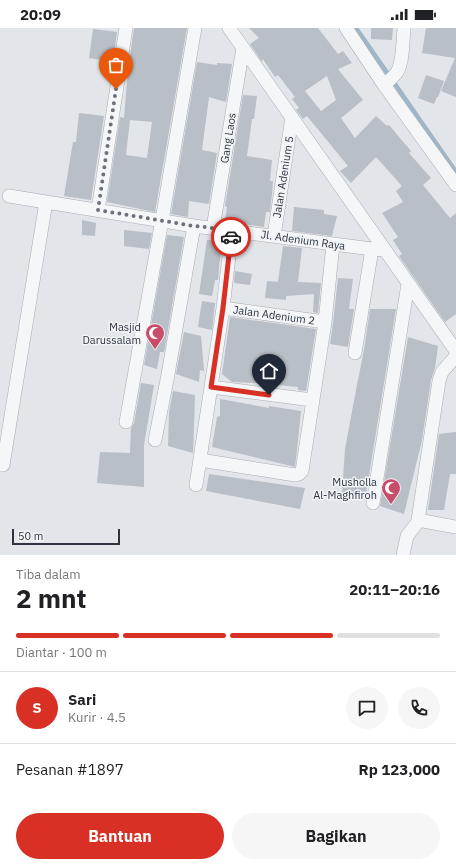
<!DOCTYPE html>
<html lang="id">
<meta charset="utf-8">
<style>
:root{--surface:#fff;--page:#f6f6f6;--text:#202124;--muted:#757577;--line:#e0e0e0;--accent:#d93025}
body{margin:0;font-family:"IBM Plex Sans",sans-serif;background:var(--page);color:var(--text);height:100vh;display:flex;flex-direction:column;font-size:15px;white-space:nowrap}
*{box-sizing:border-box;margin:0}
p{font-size:13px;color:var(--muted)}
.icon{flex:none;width:22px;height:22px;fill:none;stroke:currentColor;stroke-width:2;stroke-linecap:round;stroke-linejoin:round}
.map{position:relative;height:527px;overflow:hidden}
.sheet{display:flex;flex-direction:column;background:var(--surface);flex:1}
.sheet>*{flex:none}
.scale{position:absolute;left:12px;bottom:10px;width:108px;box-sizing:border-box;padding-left:4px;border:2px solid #2b3440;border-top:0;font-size:11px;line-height:14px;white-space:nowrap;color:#2b3440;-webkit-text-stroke:3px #f1f4f7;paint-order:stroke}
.pin{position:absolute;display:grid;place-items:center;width:34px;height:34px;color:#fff;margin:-41px -17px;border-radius:50% 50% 50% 0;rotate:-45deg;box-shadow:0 0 4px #0007}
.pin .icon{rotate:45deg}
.courier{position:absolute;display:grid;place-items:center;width:40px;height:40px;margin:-20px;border:3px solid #d93025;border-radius:50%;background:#fff;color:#222;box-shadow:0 1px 5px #0007}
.head em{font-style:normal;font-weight:700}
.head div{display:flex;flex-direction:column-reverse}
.head{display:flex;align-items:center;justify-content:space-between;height:68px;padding:0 16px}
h1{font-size:26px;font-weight:700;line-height:30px}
.bar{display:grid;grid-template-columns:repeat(4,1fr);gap:6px 4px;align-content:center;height:48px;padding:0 16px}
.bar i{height:5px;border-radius:3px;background:var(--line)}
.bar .current{background:var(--accent)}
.bar p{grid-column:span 4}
.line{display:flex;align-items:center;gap:10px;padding:0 16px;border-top:1px solid var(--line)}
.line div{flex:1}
.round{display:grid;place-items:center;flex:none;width:42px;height:42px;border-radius:21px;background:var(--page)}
.primary-button{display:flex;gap:8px;margin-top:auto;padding:8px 16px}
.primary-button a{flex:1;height:46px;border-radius:24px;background:var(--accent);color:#fff;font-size:16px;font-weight:700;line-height:46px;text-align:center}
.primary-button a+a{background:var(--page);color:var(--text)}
.status{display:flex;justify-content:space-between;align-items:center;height:28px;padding:0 20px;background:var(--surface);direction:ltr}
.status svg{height:11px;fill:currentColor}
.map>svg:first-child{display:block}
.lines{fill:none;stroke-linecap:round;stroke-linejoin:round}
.stream{stroke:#9eb6c7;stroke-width:4.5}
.building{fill:#b9bfc6;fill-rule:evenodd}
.minor-casing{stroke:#a7acb3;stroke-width:14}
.minor{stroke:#f4f6f8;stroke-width:13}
.done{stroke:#6b727b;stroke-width:4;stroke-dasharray:0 7.2}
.route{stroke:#d93025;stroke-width:5}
.labels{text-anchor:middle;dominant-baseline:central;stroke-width:3;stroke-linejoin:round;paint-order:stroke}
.street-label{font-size:11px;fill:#2b3440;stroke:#f1f4f7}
.poi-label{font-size:11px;fill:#2b3440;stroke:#f1f4f7;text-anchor:end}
</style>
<div class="status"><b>20:09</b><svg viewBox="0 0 49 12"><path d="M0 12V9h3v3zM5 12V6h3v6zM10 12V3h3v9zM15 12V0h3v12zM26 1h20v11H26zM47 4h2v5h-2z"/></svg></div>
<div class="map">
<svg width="456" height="527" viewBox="0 0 456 527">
<rect width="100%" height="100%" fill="#e2e5e9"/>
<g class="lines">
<path class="stream" d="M356 0 456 144"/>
</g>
<path class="building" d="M134 0H187L155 184 107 174 120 89 124 90 128 42ZM130 92 152 94 147 130 126 127Z
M249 0H318L338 26 343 23 352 35 338 41 363 72 341 90 355 110 376 88 387 98 389 97 411 123 409 125 431 150 423 157 450 190 456 185V286L445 294 399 228 402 226 393 212 398 209 382 185 403 174 396 163 402 158 376 129 351 155 340 143 348 138 307 88 303 91 296 82 299 80 292 71 295 69 278 47 275 49 263 31 262 34 250 16 259 10ZM327 48 336 72 321 83 305 63Z
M371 0H393L392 12 371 11Z
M426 0H456V69L441 63 455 30 422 25Z
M93 1 117 4 113 34 89 30Z
M197 34 217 37V35L232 36 226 74 209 69 202 122 217 125 209 176 189 173 188 189 171 186Z
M426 47 444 53 438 69H437L434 76 418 70Z
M243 67 257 68 254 91H252L247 128 272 132 270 153H273L272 166 270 184H266L264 199 236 195 233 194H225L227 179 225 178Z
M79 85 104 88 91 172 64 168 73 114H76Z
M294 179 324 182V186L337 188 332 208 292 203Z
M82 192 96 195 95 208 82 207Z
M124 202 152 205 149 221 124 218Z
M167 207 184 209 164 324H160L157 341 144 337Z
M207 212 222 213 219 240V241L218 252H215L212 268 199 266Z
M283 218 302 220 298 254 321 255 318 285 313 284 314 266 286 268V272L265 270 267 253 278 254Z
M235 243 252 246 250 257 234 255Z
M338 250 353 251 349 281H354L348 319 330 316 333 295Z
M202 273 215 275 212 302 198 299Z
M370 281H396L366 466H342L345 421 356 362 364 322Z
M230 289 316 301 306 363 298 362V359L257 355 232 354 222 346Z
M184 304 201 308 204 343 200 342 199 354 176 346Z
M408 309 438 318 435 340 431 352 422 412 404 486 380 478Z
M141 355 154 357 144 417V459L97 455 100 424 130 425 131 400 134 395Z
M173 363 195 367 193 425 168 418 169 384Z
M220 371 269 380V378L301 383 297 422 295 439 212 419 217 389 220 388Z
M456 404V446H450L444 482H428L439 406Z
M209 446 305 460 300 481 206 463Z"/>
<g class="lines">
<defs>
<path id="minor" d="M229 0 456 323
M346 0 384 57 456 157
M384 57C388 53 394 49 397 44 403 36 403 10 404 0
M9 168 194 198 372 221 384 222
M98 182 126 0
M213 200 243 20
M274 208 292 89
M223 280 325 294
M355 325 372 221
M211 359 312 372
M126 394 162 192 195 0
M155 412 167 352 194 198
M200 432 295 447 299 446 302 443 325 294 333 216
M3 437 46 174
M196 457 223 280 232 202
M373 475 408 256
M418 492 456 499
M403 527 407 508 417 495 418 492 439 353 442 344 456 328"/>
</defs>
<use href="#minor" class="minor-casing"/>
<use href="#minor" class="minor"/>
</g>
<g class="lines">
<path class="done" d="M116 61 98 182 194 198 232 202 231 209"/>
<path class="route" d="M231 209 223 280 211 359 269 367"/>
</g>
<defs>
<symbol id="mosque-pin" viewBox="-11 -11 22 30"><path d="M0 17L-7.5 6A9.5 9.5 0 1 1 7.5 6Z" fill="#c84d6a" stroke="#f1f4f7"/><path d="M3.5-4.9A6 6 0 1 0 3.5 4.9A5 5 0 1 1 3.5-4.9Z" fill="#fff"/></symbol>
</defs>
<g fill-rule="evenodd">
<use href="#mosque-pin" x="144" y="294" width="22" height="30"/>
<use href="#mosque-pin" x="380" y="449" width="22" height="30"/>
</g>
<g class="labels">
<g class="street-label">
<text transform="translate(228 110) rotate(-81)">Gang Laos</text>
<text transform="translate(283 149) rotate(-81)">Jalan Adenium 5</text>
<text transform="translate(303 212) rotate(8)">Jl. Adenium Raya</text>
<text transform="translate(274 287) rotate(8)">Jalan Adenium 2</text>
</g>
<g class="poi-label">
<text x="141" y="299">Masjid<tspan x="141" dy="13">Darussalam</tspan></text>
<text x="377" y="454">Musholla<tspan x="377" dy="13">Al-Maghfiroh</tspan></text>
</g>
</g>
</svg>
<div class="scale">50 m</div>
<div class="pin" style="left:116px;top:61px;background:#ea580c"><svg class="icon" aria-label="bag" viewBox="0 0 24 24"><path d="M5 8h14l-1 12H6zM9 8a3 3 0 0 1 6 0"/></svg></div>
<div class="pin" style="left:269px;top:367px;background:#1f2937"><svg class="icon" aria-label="home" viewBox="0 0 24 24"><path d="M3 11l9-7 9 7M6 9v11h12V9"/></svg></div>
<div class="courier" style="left:231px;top:209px"><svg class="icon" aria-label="car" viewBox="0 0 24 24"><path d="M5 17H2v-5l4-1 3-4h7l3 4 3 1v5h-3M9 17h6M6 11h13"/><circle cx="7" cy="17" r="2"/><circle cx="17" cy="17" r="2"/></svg></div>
</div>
<section class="sheet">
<div class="head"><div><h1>2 mnt</h1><p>Tiba dalam</p></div><em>20:11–20:16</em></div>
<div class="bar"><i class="current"></i><i class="current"></i><i class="current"></i><i></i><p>Diantar · 100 m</p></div>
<div class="line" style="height:72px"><b class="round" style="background:var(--accent);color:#fff">S</b><div><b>Sari</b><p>Kurir · 4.5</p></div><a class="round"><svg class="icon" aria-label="chat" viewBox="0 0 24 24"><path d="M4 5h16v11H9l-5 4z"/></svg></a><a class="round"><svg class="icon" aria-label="phone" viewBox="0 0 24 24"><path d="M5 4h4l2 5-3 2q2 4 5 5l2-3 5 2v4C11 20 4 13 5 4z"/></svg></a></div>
<div class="line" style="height:52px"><div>Pesanan #1897</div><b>Rp 123,000</b></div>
<div class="primary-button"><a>Bantuan</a><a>Bagikan</a></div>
</section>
